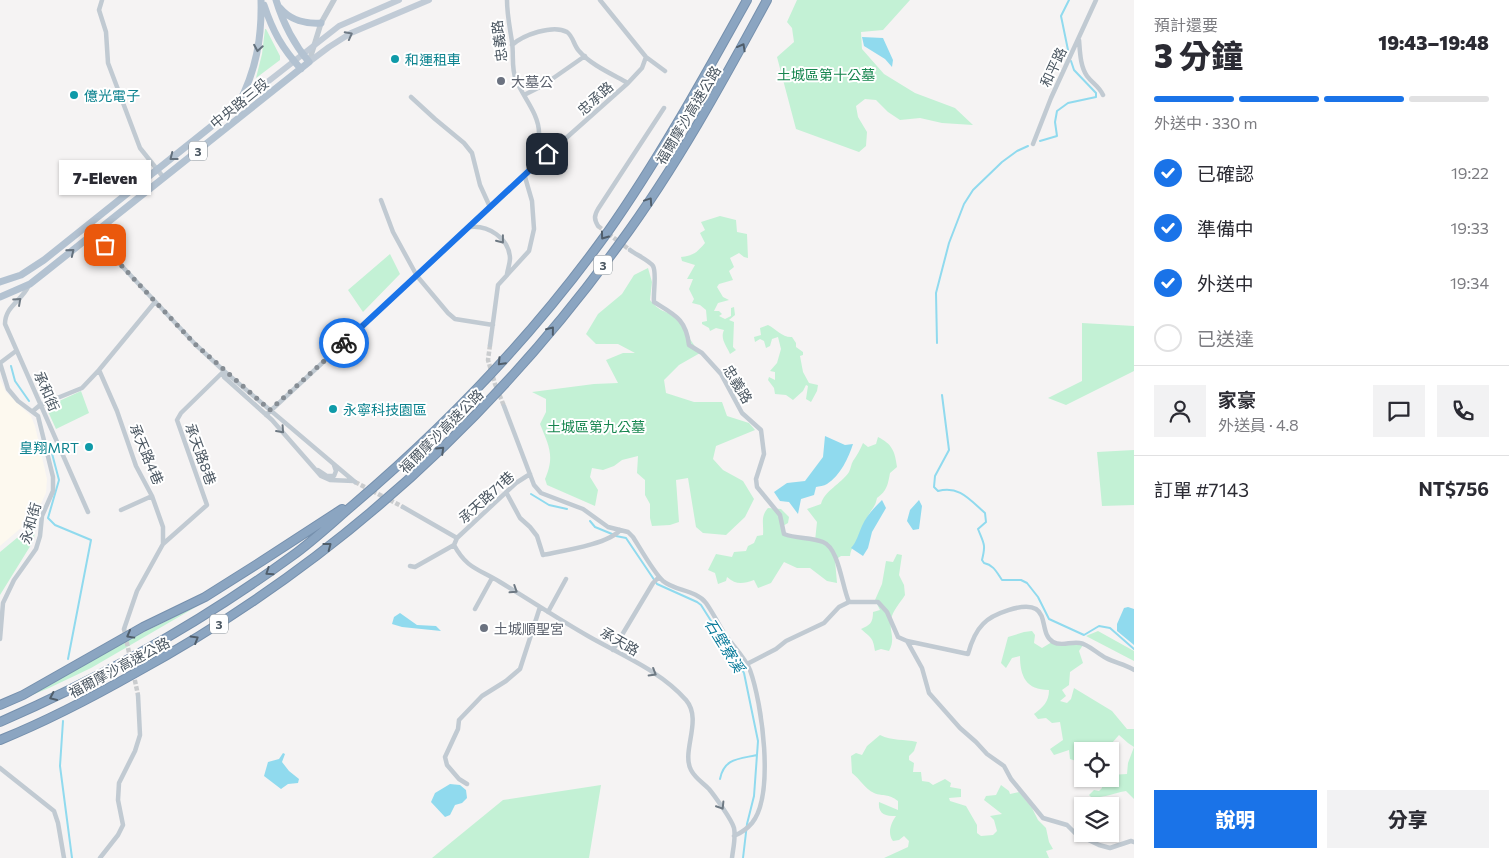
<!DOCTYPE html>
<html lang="zh-TW">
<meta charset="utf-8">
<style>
:root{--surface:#fff;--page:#f2f2f3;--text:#2b2b33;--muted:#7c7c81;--line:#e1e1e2;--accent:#1a73e8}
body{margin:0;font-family:Commissioner,"Noto Sans TC",sans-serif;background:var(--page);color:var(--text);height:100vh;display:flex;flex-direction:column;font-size:19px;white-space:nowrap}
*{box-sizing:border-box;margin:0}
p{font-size:16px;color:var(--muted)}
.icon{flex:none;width:28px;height:28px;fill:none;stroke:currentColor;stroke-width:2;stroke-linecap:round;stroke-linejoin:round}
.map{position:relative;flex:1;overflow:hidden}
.panel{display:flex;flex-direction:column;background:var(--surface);width:375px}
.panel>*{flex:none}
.buttons{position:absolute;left:1074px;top:742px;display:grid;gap:10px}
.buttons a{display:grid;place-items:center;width:45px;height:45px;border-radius:0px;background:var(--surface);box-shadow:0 1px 4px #0004;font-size:25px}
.pin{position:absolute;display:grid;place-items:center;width:42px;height:42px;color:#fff;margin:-21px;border-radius:10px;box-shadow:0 2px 8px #0006}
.courier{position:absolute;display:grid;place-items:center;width:50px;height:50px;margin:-25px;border:4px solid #1a73e8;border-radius:50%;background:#fff;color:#222;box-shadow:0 1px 6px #0007}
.bubble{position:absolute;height:35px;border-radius:0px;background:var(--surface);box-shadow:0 1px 4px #0004;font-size:16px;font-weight:800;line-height:35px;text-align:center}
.summary em{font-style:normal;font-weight:800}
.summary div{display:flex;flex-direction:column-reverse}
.summary{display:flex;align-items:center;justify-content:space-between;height:85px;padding:0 20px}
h1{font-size:32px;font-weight:800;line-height:38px}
.bar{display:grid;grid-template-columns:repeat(4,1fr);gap:8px 5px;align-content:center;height:60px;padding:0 20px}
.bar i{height:6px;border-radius:4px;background:var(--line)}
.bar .on{background:var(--accent)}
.bar p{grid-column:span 4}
.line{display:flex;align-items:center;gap:12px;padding:0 20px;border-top:1px solid var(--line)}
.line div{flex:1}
.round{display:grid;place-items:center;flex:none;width:52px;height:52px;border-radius:0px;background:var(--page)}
ol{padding:0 20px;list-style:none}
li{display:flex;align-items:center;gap:15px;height:55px}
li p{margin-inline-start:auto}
li .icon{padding:5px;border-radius:50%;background:var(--accent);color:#fff;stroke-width:4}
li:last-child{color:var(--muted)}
li i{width:28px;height:28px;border:2px solid var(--line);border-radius:50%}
.button{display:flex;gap:10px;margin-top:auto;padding:10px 20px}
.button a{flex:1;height:58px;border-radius:0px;background:var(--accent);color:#fff;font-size:20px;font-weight:800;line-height:58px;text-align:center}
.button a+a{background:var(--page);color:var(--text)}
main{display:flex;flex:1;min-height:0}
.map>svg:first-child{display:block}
.commercial{fill:#fdf9ef}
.green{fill:#c3f1d5}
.water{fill:#90daee}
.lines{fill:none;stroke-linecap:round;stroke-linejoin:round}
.stream{stroke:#90daee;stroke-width:2}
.minor-tunnel{stroke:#caccce;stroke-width:4.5;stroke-dasharray:4.5 2;stroke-linecap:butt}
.motorway-casing{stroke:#7690ad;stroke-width:10}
.minor{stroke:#c1cad2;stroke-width:4.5}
.tertiary{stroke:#c1cad2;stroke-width:5.5}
.secondary{stroke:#c1cbd6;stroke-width:6}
.primary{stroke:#b3c2d1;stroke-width:7}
.motorway{stroke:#8ba5c1;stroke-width:8}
.oneway{stroke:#6e7984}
.oneway2{stroke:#505e6b}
.oneway3{stroke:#64717d}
.oneway4{stroke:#6e7983}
.done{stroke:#868d94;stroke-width:5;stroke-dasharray:0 9}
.route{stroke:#1a73e8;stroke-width:6}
.culture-dot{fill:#0f9aa8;stroke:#fff;stroke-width:2}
.worship-dot{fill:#6b7280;stroke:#fff;stroke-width:2}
.labels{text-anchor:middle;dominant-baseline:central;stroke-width:4;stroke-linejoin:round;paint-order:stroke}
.shield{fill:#fff;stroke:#808990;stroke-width:1}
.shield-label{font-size:12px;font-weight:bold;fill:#4a5661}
.street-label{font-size:14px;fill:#4a5661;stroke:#fff}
.culture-label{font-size:14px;fill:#0d838f;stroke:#fff;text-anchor:start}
.park-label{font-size:14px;fill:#17864f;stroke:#fff}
.worship-label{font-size:14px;fill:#5b616d;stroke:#fff;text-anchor:start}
.water-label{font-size:15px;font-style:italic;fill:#0c7c9b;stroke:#fff}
</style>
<main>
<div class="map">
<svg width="1134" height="858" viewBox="0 0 1134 858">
<rect width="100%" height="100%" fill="#f5f3f3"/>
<path class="commercial" d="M0 379 6 392 31 416 35 426 47 479 46 493 35 516 0 546Z"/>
<path class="green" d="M797 0H910L883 30 861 32 862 49 884 74 915 93 955 108 973 125 942 123 920 118 900 120 888 112 876 100 865 99 856 106 858 117 867 132 866 146 859 152 796 129 777 57 794 42 792 28 787 22Z
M265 29H266L280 56V60L256 78 262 54Z
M720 216 736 220 737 232 747 234 748 258 744 257 739 253 730 258 734 267 729 271 733 280 719 284 717 287 723 297 729 300 718 303 714 311H719L722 314 719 316 725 319 731 316V308L734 307 735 315 729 320 734 322 733 347 736 350 730 354C726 345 720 339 724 330L716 328 710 331 709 328 702 324V322L707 321 706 310 700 305 692 303 694 299 689 289 693 279H687L695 265 682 261 681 257C695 255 696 253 705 243L700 233 705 230 701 222Z
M390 254 400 274 363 312 348 290Z
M648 268 652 282 650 300C661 313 663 309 675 317 678 319 695 348 700 353L679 365 664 380 666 393 694 402H722L727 416 749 423 755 430 716 446 713 459 723 470 743 481 754 499 745 517 726 535 703 533 696 527 688 478 676 480 679 522 670 525 652 526 650 518V504L645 495V480L637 473 638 456 622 460 614 466 603 470 592 468 590 477 598 490 595 506 547 485 545 479C555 456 549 446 540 424L546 412V399L532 392 594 384 618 383 606 360 623 353H635L618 344H596L586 334 598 314 622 294 634 275Z
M1082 323 1134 326V371L1066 405 1048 398 1082 381Z
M768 325C776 329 783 338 792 337L796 343V347L803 352V355L800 356 803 372 809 383 818 385 817 391 811 402 806 399 808 386 806 385 803 391 793 400 786 395 775 394 774 388 768 380 769 377 775 380V372L770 371 777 363 781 349 778 337 772 339 770 346 766 348 764 341 760 339 755 342 754 337 761 335 760 328Z
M81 391 89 413 56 429 46 407Z
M878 437C892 444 895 451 897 467L890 473C888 484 887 491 877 498 875 508 872 508 868 516 864 523 861 530 858 538 855 546 851 547 850 556H841L835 560 837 583 827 581 810 568H797L784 562 771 583 758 588 754 580C743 584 736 585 727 577L726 581 718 584 715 573 708 570 716 554 732 557 734 552 746 551 748 546 754 543 757 536 763 535C764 524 760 517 768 508L781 509 789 517 788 523 781 527 783 534 815 541 817 522 807 509 821 504C824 491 841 484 849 472 851 468 851 464 853 461 857 455 860 450 863 443L868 447 876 444Z
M1134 450V505L1102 506 1097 452Z
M35 523 34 540 0 595V552Z
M897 554 902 555 899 575 904 585 905 595C901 602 892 611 891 620 889 632 896 638 889 651L881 649 875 651C873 637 871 638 861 629 870 625 873 623 873 612L880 610 875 600 882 584 886 561 893 562Z
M201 604 91 668 49 688 10 704 136 636Z
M1032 631 1035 635 1034 643 1042 648 1052 642 1083 645 1079 651 1083 663 1070 672 1069 685 1062 690 1066 696 1060 701 1067 703 1071 699 1074 688 1112 711 1127 729H1134V747L1128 743 1119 735 1112 743 1115 747 1106 751H1082V759L1076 761 1070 759 1069 750 1054 755 1050 749 1063 740 1060 722 1052 723 1046 718 1038 719 1034 714C1043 707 1049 702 1049 690 1026 690 1020 676 1020 656L1012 658 1006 668 1001 663 1008 637 1024 632Z
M1098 631 1134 651V661L1086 636Z
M880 735C892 741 904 739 917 742L914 751 909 756V760L914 763 913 772H921L922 781 929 782 933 785 945 779 951 783 950 787 961 789V797L949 798 950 801 966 806 977 825V833L981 836 993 835 997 831 994 820 990 816 1002 814 984 800 986 796 996 795 1001 785 1009 791 1010 794 1019 792 1032 808 1038 820 1046 828 1049 842 1053 849 1046 851 1049 858H884L908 847 909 841 904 836 899 840 893 841C887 833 891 823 896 816 885 816 878 814 879 802L898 810V801C888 793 884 797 874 793 865 789 860 779 852 773L851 756 856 753 862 755 867 746Z
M1134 747V799L1126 791C1120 792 1116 793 1110 795 1104 797 1099 796 1093 799L1089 795 1094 790 1099 791 1102 788V779H1110V775L1127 774 1128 763Z
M601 785 589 858H432L503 800Z"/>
<path class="water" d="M862 37 883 38 893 60 892 67 885 59 864 46Z
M825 436 845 445 853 444C849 457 840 476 827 484 824 486 819 486 816 487L814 495 801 499 798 514 789 502 780 501 774 492 787 483 805 481 823 457Z
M882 500 886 508 872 532 868 548 863 556 851 548C857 541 858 535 862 526 867 515 874 508 882 500Z
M919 500 922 506 919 529 913 530 907 521 910 510Z
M1128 607 1134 609V645L1117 631V624L1124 608Z
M400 613 417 625 436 626 441 631 402 627 392 624 394 617Z
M283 753 285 754 282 762 289 771 299 779 298 783 288 784 281 789 264 776 268 762 279 759Z
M450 784 460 785 466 790 467 798 462 803 455 805 450 815 445 817 431 802 435 793Z"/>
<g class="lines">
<path class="stream" d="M1068 50 1061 16 1069 0
M1040 141 1057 136 1055 122 1057 111 1068 103 1096 97V93L1074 70 1071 61
M937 343 936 293 949 243 964 204 973 190 1002 162 1017 151 1028 146
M11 366 15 381 29 401
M942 395 949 450 935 476 934 487 938 491C959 485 970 500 985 513L986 522 978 529C984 544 986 544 982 560L984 563C994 565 997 573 1002 580H1021L1027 583 1038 597 1049 619 1084 635 1099 626 1110 628 1134 649
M50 446 59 480 48 518 55 525 91 540 68 659
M531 494 549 505 567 509
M590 521 595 527 612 534
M616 536 626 538 657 584 697 602 701 605 744 673 758 741 754 796 747 824 743 858
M63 721 60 766 72 858
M720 779C724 758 739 759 757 755"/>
<path class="minor-tunnel" d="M598 226 630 250
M490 345 488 360 495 384 504 406
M355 482 403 507
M124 629 138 695"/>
<defs>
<path id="motorway" d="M0 705 23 695 143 627 205 597 262 561 342 509
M0 722C101 678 203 621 292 556 313 541 333 522 353 505 447 425 535 333 607 233 659 159 703 79 747 0
M0 740C47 721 93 697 137 672 331 566 490 422 620 243 676 167 722 83 767 0"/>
</defs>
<use href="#motorway" class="motorway-casing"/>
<path class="minor" d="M102 0 99 10 106 32 108 63 140 148 164 178
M507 0C507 15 510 28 512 42 514 55 511 68 516 80 523 97 539 114 539 133 540 143 537 152 538 164
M600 0 646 57 665 71
M1079 40C1080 51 1080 66 1087 76 1092 83 1099 86 1103 95
M512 45C523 35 553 24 567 32 573 36 574 46 579 51 591 65 612 74 628 83
M524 95 542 86 585 56
M411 97 435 119 464 143 472 153 480 185 490 207
M1033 144 1051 98 1096 0
M381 200 393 232 417 276 448 313 455 319 493 325
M88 225 119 263 195 344 224 371 355 482
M598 226C594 219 594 216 598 209L664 108
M470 227C488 225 509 238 510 258 510 263 508 268 507 274
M630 250C635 254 650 261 653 266 657 273 653 293 654 302 675 315 686 319 689 345L702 353 721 374 742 413 761 430 764 454 756 479 757 487 780 515 784 534C797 539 810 537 823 542 839 548 842 587 849 602
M29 285C22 301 5 306 5 324L88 512
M490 345 498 285 529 251 534 229 532 201 525 177
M0 363 16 351
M224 371V377L272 420 321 476 330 480 354 481
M504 406 534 485 541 493 583 509 608 527 628 532 633 537C640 548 654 573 663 581 675 591 696 590 706 603 713 613 718 623 724 633 732 645 745 657 750 670 762 703 775 794 752 823 747 829 741 833 734 836
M33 411 40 405 82 388 99 370
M266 415 547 155 628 83 642 68 646 57
M318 470 327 476H334L336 471 334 465
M530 474 516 483 457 538 454 545C467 569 479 569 500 582 530 600 558 619 588 636 621 655 661 671 686 700 703 720 681 751 691 770 695 778 703 783 709 789 714 795 732 820 734 828 736 837 733 849 732 858
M506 492 520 518 530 527 537 536 543 555C562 551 609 544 620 530
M403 507 457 538
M121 510 152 496
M163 544 207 505 177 420 181 413 224 371
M410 566 415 567 454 545
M475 609 492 578
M548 612 566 579
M124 629 137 591 163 544V527L152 496 136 466 117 411 99 370 155 302
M0 639 3 603 14 580 36 549 40 536 42 516 53 491V477L38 416 18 401 8 389 0 363
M907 641 922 668 929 693 960 728 976 742 987 754 1004 766 1011 779 1043 818 1067 825 1076 834 1099 845 1110 848 1131 841 1134 842
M613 650 653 583 659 577
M747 664 776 649 786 641 824 623 839 607 849 602H878L887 612 898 637 907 641 968 654C971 643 975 632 983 624 992 614 1024 602 1036 609 1047 616 1041 635 1053 642 1062 647 1071 641 1080 643 1088 644 1098 654 1106 658 1115 663 1125 664 1134 670
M0 768 54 811 58 823 64 858
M467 784 459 779 447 765 445 757 458 729 459 720 482 696 506 681 520 669 540 607
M100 858 118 835 123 825 118 800 119 783 135 751 140 735 138 695"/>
<path class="tertiary" d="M309 62 321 23 334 0"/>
<path class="secondary" d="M309 62 329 47 351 33 429 0
M238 105 339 26 399 0"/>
<path class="primary" d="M264 5C273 32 282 48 301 69
M280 8C290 20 306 24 321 23
M0 282 21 275 44 260 238 105C256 71 262 38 261 0
M0 297 30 284 44 273 309 62C293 43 283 23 276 0"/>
<use href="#motorway" class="motorway"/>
</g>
<defs><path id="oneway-chevron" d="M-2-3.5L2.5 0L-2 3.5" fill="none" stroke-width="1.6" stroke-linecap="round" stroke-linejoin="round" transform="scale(1.25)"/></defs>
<use class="oneway" href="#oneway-chevron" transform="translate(349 35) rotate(-28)"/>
<g class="oneway2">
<use href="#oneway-chevron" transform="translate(742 47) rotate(-61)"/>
<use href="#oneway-chevron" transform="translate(649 201) rotate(-56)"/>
<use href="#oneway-chevron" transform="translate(604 236) rotate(126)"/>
<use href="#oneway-chevron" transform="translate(551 330) rotate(-51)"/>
<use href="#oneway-chevron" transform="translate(501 362) rotate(133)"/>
<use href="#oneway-chevron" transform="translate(441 450) rotate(-44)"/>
<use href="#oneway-chevron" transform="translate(328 546) rotate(-37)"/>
<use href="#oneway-chevron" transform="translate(269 572) rotate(146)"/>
<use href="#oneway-chevron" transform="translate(130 635) rotate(151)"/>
<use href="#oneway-chevron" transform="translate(195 639) rotate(-31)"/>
<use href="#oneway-chevron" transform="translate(53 697) rotate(155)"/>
</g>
<g class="oneway3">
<use href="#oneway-chevron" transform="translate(258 48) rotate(100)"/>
<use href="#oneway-chevron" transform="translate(173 157) rotate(142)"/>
<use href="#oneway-chevron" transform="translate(71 252) rotate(-39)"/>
</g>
<g class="oneway4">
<use href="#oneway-chevron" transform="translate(501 240) rotate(52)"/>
<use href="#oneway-chevron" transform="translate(18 301) rotate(-42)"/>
<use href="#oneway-chevron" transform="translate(281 430) rotate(48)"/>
<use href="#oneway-chevron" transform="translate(514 590) rotate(33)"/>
<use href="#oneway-chevron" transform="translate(653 673) rotate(31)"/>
<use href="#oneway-chevron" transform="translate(721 806) rotate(58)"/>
</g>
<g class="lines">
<path class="done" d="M105 245 119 263 195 344 270 410 344 343"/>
<path class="route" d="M344 343 547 154"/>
</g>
<g class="culture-dot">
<circle cx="395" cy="59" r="5"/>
<circle cx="74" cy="95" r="5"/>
<circle cx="333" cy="409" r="5"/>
<circle cx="89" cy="447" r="5"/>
</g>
<g class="worship-dot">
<circle cx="501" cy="81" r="5"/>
<circle cx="484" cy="628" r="5"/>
</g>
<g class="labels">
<g class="shield">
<rect x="189" y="141.5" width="18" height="19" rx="4"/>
<rect x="594" y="255.5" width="18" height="19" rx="4"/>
<rect x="210" y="614.5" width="18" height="19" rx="4"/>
</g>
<g class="shield-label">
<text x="198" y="151">3</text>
<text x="603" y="265">3</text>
<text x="219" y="624">3</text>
</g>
<g class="street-label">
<text transform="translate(499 41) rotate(-97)">忠義路</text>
<text transform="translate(1053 67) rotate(-65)">和平路</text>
<text transform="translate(595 98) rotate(-42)">忠承路</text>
<text transform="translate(239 103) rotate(-39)">中央路三段</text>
<text transform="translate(688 115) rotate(-59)">福爾摩沙高速公路</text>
<text transform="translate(738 384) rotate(59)">忠義路</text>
<text transform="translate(47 391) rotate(66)">承和街</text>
<text transform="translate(441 431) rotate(-45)">福爾摩沙高速公路</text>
<text transform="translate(147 454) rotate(67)">承天路4巷</text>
<text transform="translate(201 454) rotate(70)">承天路8巷</text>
<text transform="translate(486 497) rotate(-42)">承天路71巷</text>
<text transform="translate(30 523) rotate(-74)">永和街</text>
<text transform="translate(620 641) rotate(30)">承天路</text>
<text transform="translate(119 667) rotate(-28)">福爾摩沙高速公路</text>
</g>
<g class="culture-label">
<text x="405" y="59">和運租車</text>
<text x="84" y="95">億光電子</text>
<text x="343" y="409">永寧科技園區</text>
<text x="79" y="447" text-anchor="end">皇翔MRT</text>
</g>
<g class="park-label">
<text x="826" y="74">土城區第十公墓</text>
<text x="596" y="426">土城區第九公墓</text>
</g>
<g class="worship-label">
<text x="511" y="81">大墓公</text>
<text x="494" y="628">土城順聖宮</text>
</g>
<g class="water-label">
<text transform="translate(725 645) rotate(58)">石壁寮溪</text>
</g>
</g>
</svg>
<div class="buttons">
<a><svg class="icon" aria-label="locate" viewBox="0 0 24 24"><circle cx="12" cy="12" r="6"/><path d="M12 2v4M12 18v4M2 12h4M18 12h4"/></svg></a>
<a><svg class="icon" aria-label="layers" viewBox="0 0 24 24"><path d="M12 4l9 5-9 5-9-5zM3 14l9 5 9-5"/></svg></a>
</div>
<div class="pin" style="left:105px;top:245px;background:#ea580c"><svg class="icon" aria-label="bag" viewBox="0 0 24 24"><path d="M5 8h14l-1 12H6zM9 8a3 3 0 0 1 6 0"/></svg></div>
<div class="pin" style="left:547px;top:154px;background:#1f2937"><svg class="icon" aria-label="home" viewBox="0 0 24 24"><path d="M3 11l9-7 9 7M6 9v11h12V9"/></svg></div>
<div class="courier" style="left:344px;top:343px"><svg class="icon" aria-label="bike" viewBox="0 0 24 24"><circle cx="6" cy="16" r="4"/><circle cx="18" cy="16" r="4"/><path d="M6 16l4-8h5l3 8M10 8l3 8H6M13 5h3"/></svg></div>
<div class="bubble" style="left:59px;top:160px;width:92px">7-Eleven</div>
</div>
<section class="panel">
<div class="summary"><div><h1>3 分鐘</h1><p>預計還要</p></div><em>19:43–19:48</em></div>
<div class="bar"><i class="on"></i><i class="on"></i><i class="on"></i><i></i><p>外送中 · 330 m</p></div>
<ol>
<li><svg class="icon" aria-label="check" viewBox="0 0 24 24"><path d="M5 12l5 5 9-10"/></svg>已確認<p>19:22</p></li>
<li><svg class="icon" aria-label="check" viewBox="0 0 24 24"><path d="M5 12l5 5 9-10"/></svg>準備中<p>19:33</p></li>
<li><svg class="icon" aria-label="check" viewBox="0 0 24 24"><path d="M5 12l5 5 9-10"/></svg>外送中<p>19:34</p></li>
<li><i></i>已送達</li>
</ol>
<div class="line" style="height:90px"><a class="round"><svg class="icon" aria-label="person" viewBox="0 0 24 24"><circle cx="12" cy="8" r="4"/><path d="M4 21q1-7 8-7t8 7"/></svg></a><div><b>家豪</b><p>外送員 · 4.8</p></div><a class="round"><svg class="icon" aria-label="chat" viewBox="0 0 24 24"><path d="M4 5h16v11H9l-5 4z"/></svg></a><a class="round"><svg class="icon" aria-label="phone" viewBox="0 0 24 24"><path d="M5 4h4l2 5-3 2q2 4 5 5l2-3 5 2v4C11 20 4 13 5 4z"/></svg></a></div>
<div class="line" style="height:65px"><div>訂單 #7143</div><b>NT$756</b></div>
<div class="button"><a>說明</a><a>分享</a></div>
</section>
</main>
